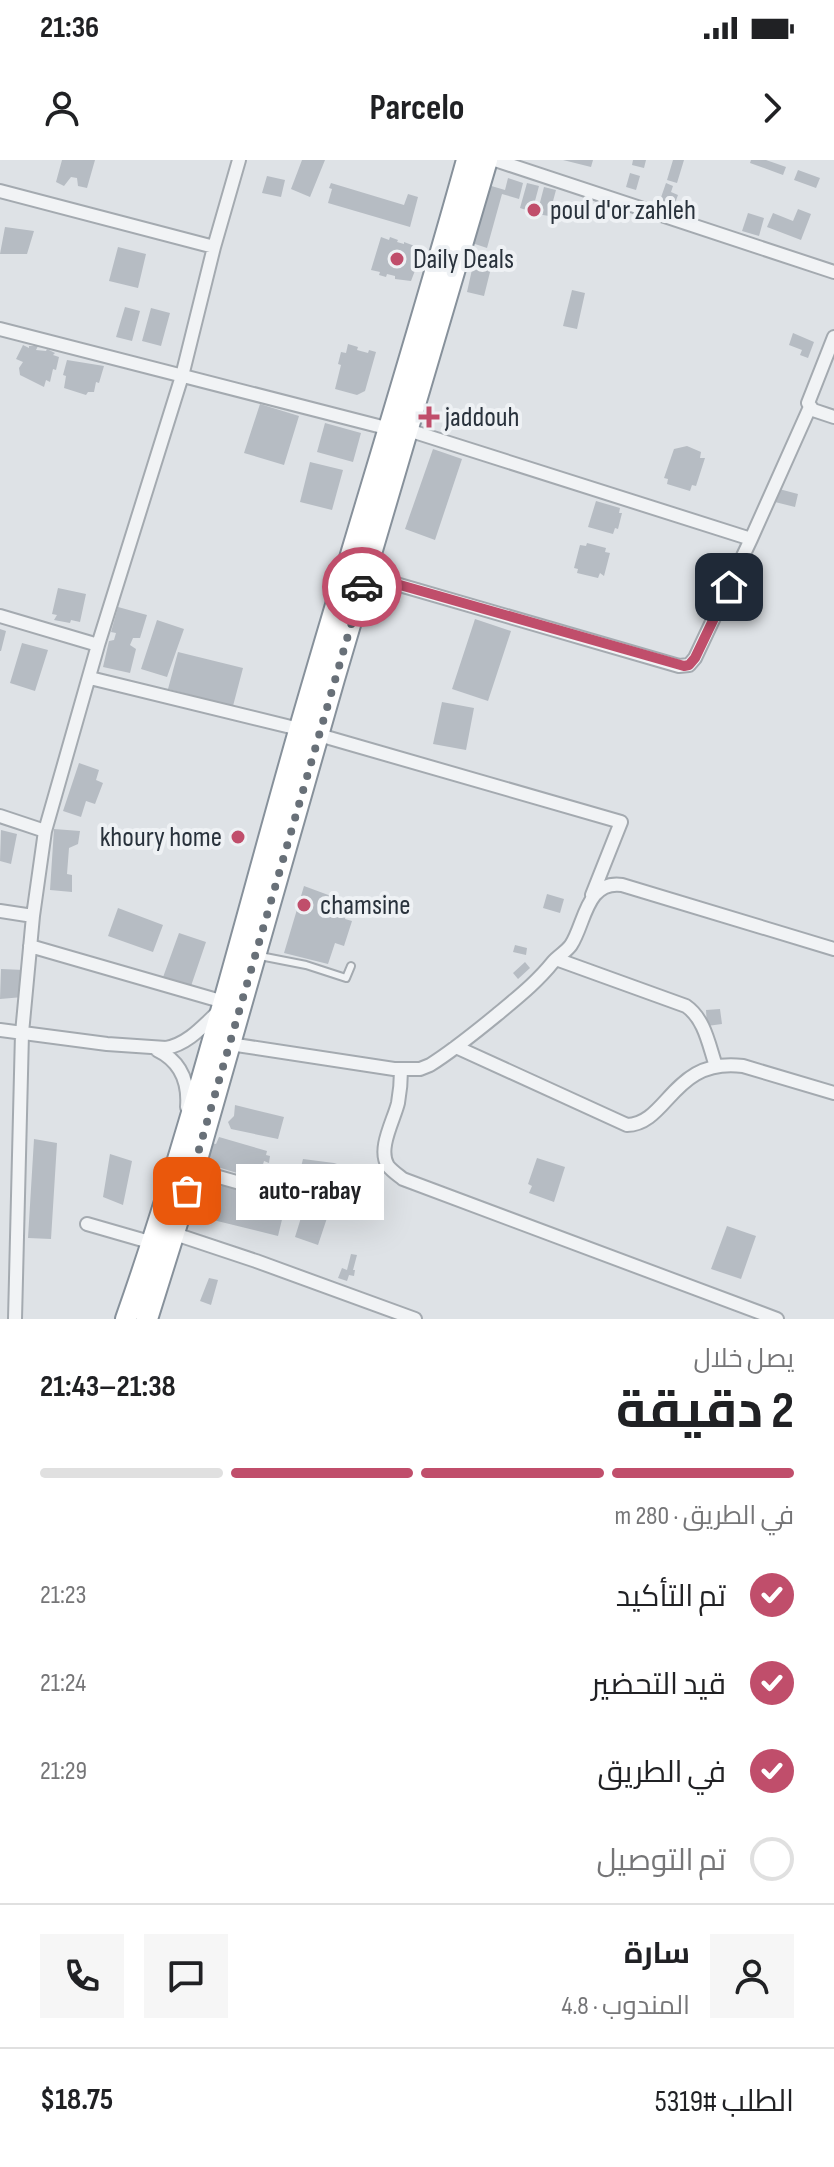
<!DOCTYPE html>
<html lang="ar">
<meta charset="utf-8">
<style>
:root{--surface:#fff;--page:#f6f6f6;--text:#202124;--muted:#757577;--line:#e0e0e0;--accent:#c04e6b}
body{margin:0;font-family:"Sofia Sans Condensed",Cairo,sans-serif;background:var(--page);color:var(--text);direction:rtl;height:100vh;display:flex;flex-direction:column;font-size:30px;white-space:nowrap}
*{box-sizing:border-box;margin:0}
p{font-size:26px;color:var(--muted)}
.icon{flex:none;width:44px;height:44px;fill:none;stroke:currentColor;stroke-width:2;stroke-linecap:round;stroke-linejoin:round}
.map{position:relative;height:1159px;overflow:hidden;direction:ltr}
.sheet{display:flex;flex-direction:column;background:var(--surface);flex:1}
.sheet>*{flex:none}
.pin{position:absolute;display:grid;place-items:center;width:68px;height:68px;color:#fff;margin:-34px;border-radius:16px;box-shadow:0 4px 12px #0006}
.courier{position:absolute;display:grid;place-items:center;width:80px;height:80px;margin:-40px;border:6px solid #c04e6b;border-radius:50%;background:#fff;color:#222;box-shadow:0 2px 10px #0007}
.bubble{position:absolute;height:56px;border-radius:0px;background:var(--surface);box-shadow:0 8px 32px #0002;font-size:26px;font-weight:700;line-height:56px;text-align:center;direction:rtl}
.headline em{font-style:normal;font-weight:700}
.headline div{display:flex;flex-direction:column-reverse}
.headline{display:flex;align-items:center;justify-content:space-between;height:136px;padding:0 40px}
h1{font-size:52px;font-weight:700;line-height:60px}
.bar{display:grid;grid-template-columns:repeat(4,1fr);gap:12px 8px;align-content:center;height:96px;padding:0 40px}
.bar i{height:10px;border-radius:6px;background:var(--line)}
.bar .selected{background:var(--accent)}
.bar p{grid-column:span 4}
.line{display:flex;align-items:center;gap:20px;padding:0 40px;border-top:2px solid var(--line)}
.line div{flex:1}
.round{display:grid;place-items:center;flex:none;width:84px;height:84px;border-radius:0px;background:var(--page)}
ol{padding:0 40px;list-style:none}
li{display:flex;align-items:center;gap:24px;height:88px}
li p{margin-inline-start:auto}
li .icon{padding:8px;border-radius:50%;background:var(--accent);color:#fff;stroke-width:4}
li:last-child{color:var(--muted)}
li i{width:44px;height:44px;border:4px solid var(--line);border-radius:50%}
.status{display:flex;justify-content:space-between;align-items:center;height:56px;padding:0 40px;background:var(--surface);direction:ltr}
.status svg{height:22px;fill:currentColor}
header{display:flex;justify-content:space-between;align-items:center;height:104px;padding:0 40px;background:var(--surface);font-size:36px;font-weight:700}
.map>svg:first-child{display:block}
.building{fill:#b6bcc3}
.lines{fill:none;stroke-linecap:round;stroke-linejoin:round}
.service-casing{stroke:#a4aab0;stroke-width:10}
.minor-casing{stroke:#a4aab0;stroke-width:16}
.trunk-casing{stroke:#87919b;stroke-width:24}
.service{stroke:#f1f3f5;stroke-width:6}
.minor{stroke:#f1f3f5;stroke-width:12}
.trunk{stroke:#fff;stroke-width:20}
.done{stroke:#687078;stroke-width:8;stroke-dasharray:0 14.4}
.route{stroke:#c04e6b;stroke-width:10}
.poi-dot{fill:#c04e6b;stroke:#eef1f4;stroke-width:3}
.labels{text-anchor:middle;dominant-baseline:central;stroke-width:8;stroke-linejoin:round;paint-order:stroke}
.poi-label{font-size:28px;fill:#29323c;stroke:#eef1f4;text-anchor:start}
</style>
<div class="status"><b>21:36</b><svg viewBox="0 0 49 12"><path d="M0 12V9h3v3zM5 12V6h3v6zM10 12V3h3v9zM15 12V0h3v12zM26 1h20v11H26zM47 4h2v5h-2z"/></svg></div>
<header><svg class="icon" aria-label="forward" viewBox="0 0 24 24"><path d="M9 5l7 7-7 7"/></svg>Parcelo<svg class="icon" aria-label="person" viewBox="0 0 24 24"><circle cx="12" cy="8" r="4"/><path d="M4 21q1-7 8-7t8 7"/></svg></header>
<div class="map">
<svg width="834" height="1159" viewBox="0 0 834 1159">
<rect width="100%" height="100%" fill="#dee2e6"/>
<path class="building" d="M62 0H95L87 28 78 26 77 18 71 17 64 26 56 22Z
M302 0H325L310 37 291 29Z
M563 0H593L591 7Z
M633 0H646L644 8 632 5Z
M673 0H684L677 23 667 20Z
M751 0H766L786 7 783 15 750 3Z
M798 10 820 18 816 28 794 20Z
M630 13 640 16 636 30 626 27Z
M267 16 285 20 281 37 262 33Z
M508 18 523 23 519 39 502 34 487 88 472 83 488 25 505 30Z
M331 23 404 45 408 34 418 37 410 67 328 43 332 29 329 28Z
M527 23 539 26 532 52 520 48Z
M666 23 673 26 671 32 678 35 671 54 657 49Z
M544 27 556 30 549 56 537 54Z
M798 49 811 54 801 80 767 67 773 53 793 61Z
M748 53 764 58 759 76 742 71Z
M5 67 34 71 27 94H0Z
M381 77 389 80 390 77 398 80 397 82 404 84V82L420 88 418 103 416 102 414 107 416 108 411 121 395 119V116L387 114 386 117 379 115 380 112 371 110Z
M118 87 146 94 138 128 109 121Z
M475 96 493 100 484 136 467 132Z
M572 130 585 133 577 169 563 166Z
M125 147 140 151 132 181 116 177Z
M151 148 170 153 161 186 142 181Z
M793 173 814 182 808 198 800 195 802 190 789 185Z
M348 184 358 187 357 190 368 193 369 190 376 192 365 231 357 235 335 229 341 205 338 204 341 192 346 193Z
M23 185 29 188V186H38L36 190 46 191 47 189 55 193 53 195 59 197 56 210 53 209 50 222 46 220 44 227 20 215 19 208 23 202 16 199Z
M67 200 104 206 99 223 96 222 94 232H88L86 235 64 228 66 216 63 215Z
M260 244 299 256 284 305 244 293Z
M325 263 361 273 353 302 317 292Z
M687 286 701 292 700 298H705L696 326 692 325 690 331 667 324 668 319 664 318 674 289Z
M433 289 462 299 435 380 405 369Z
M310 302 343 310 332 350 300 342Z
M779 329 798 334 795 347 775 342Z
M596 341 620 348 619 353H622L618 369 615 368 613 374 588 367Z
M587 383 606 388 605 392 610 393 604 416 600 413 598 418 577 413 578 409 574 408 580 385 586 386Z
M58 428 86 434 80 462 71 460 70 463 54 460 57 455 52 454Z
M118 447 147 455 140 478H133L130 485 136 489 130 513 103 507 109 481 114 480 116 473 111 472Z
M475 459 511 471 488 541 452 529Z
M157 460 184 469 167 517 141 509Z
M0 469 6 471 1 491H0Z
M22 483 48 490 35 531 10 523Z
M178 492 243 508 233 546 168 529Z
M442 542 474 548 466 590 433 584Z
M79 603 99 610 96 620 103 623 95 644 86 641 81 657 63 651Z
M54 669 80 671 78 684 69 688 67 714 72 715V732L50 730Z
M1 670 17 674 11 704 0 701Z
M304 726 350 743 345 759 352 761 344 786 335 783 328 804 284 793Z
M547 734 564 739 560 753 543 748Z
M118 748 163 765 153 792 108 776Z
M179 773 206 782 190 829 162 820Z
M515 785 527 788 526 795 513 792Z
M525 802 530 808 518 819 513 813Z
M1 809 24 810 23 837 0 839Z
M720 849 722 864 707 866 706 850Z
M235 945 284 957 278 979 231 969 228 962 234 956Z
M219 977 267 991 266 995 270 996 269 1003 264 1001 261 1011 265 1014 263 1021 211 1005 213 1000 207 998 212 983 216 984Z
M34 979 57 983 51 1079 28 1078Z
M110 994 132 1001 123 1045 103 1037Z
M537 998 565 1007 554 1042 529 1033 532 1026 528 1024Z
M303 999 334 1003 352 1009 351 1013 361 1014 362 1031 355 1035 357 1039 355 1042 344 1039 341 1042 336 1040 325 1039 307 1033 309 1030 298 1027 301 1019H298Z
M222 1023 287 1039 278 1076 213 1060Z
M304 1048 328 1055 318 1085 295 1077Z
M727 1066 756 1076 741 1119 711 1109Z
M351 1094 357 1095 353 1110H355L354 1116 349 1115 347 1121 338 1118 342 1108 347 1110Z
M209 1118 218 1120 211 1145 200 1141Z"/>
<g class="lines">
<defs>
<path id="service" d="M260 796 306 805 346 818 351 806"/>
<path id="minor" d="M495 0 834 112
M0 31 214 87
M0 169 390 269
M834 177 808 243 813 250 834 257
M408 270 751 379
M365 415 679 506 689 505 695 498 751 379 810 247
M0 456 98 485
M90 518 299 569
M319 575 621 662 592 735
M0 656 45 671
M0 751 33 756
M30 786 224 842
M556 799 686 846C705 859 709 886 716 906
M0 870 107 884 166 888C188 884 203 866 219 851
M230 884 394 909H420L430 905C454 890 477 871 499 853 518 837 537 822 553 802 558 796 566 792 571 785 585 764 586 720 622 725L834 789
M456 887 627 965C668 964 673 897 743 906L834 933
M157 890C180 901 189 921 187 947
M401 910C401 921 400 932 398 943 394 960 377 989 388 1006 392 1011 398 1015 403 1019L777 1159
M194 1010 293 1038
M87 1064 153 1083
M175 1074 256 1101 415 1159
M15 1159 22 873 33 756 45 671 98 485 182 216 214 87 239 0"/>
<path id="trunk" d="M126 1159C194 966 243 767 299 571 354 380 414 191 467 0
M147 1159 198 996 334 519 487 0"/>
</defs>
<use href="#service" class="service-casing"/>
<use href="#minor" class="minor-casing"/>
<use href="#trunk" class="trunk-casing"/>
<use href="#service" class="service"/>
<use href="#minor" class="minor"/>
<use href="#trunk" class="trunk"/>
</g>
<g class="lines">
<path class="done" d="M187 1031 362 427"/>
<path class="route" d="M362 427 365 415 684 506 689 505 695 498 729 427"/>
</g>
<g class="poi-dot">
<circle cx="534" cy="50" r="8"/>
<circle cx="397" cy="99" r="8"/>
<path d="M425 245h8v8h8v8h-8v8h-8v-8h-8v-8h8z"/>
<circle cx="238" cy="677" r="8"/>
<circle cx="304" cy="745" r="8"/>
</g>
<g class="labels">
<g class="poi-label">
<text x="550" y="50">poul d'or zahleh</text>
<text x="413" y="99">Daily Deals</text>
<text x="445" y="257">jaddouh</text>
<text x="222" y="677" text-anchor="end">khoury home</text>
<text x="320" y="745">chamsine</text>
</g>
</g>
</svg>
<div class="pin" style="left:187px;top:1031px;background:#ea580c"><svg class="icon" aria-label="bag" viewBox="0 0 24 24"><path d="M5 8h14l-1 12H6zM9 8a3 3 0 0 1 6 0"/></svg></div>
<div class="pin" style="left:729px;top:427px;background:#1f2937"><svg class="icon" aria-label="home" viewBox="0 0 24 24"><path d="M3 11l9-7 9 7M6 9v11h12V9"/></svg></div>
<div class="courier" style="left:362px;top:427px"><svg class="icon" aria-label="car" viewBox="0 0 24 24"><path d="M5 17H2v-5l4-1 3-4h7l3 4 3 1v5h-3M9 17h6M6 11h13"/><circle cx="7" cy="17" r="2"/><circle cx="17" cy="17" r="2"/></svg></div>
<div class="bubble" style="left:236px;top:1004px;width:148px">auto-rabay</div>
</div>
<section class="sheet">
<div class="headline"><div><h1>2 دقيقة</h1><p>يصل خلال</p></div><em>21:38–21:43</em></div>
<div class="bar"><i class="selected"></i><i class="selected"></i><i class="selected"></i><i></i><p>في الطريق · 280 m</p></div>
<ol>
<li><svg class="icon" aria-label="check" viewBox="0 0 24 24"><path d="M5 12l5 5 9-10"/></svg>تم التأكيد<p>21:23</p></li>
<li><svg class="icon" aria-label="check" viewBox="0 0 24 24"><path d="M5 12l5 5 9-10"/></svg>قيد التحضير<p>21:24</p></li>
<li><svg class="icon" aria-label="check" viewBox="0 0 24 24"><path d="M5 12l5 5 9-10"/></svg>في الطريق<p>21:29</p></li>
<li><i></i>تم التوصيل</li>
</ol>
<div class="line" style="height:144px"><a class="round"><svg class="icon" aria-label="person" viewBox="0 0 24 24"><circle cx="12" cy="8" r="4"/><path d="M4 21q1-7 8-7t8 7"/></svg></a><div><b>سارة</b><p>المندوب · 4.8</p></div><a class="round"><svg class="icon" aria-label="chat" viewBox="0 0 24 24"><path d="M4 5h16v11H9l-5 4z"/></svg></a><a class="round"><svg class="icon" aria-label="phone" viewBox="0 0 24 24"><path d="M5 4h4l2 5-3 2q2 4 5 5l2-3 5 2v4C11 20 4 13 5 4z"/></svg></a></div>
<div class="line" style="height:104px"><div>الطلب #5319</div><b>$18.75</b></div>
</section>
